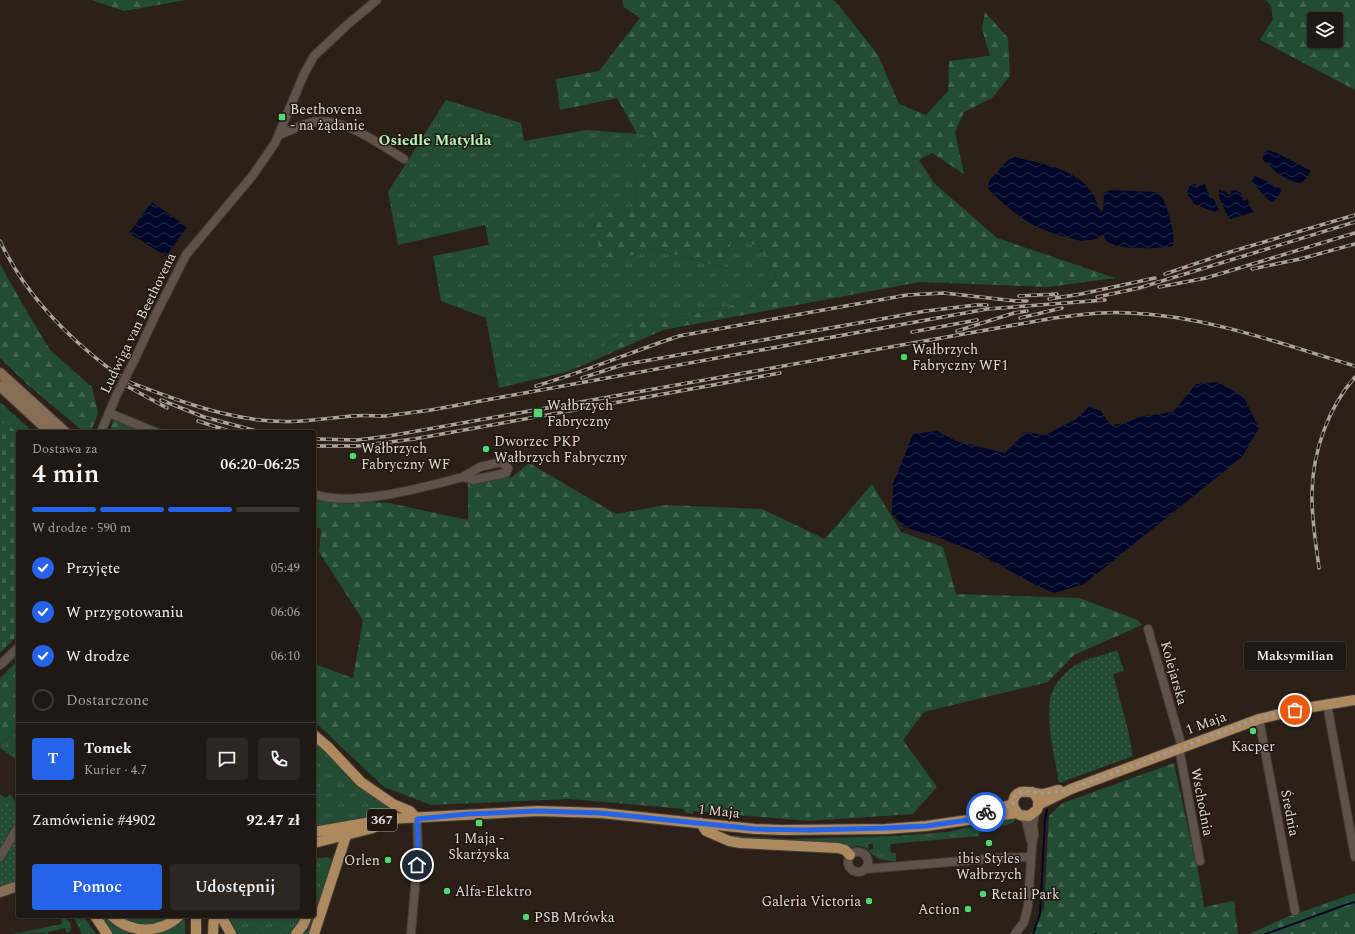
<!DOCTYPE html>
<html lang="pl">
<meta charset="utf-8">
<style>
:root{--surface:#201913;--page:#2d2621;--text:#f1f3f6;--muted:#a2a0a0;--line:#3d3833;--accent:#2563eb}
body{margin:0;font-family:Spectral,serif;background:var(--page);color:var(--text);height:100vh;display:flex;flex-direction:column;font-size:15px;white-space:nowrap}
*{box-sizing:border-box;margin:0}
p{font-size:13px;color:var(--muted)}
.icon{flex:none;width:22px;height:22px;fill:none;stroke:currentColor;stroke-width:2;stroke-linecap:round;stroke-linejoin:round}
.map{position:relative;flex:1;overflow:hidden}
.side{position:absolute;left:16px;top:430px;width:300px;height:488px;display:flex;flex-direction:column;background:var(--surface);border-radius:4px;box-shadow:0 1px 3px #0004,0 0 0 1px var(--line)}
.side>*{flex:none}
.fabs{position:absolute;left:1307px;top:12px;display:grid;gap:8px}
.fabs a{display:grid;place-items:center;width:36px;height:36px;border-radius:4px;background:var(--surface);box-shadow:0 1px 3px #0004,0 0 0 1px var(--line);font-size:20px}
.pin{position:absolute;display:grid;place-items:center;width:34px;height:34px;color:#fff;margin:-17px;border:2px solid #fff;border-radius:50%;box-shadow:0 1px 4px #0007}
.courier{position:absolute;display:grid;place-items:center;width:40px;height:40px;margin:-20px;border:3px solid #2563eb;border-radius:50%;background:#fff;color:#222;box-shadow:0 1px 5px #0007}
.bubble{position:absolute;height:28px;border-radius:4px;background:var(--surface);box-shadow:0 1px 3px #0004,0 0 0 1px var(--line);font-size:13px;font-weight:600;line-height:28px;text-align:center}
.head em{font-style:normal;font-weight:600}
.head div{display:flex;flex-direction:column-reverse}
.head{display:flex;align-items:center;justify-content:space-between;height:68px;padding:0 16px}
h1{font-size:26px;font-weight:600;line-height:30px}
.bar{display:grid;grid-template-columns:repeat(4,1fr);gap:6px 4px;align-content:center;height:48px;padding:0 16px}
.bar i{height:5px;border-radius:3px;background:var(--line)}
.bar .current{background:var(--accent)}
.bar p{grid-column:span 4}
.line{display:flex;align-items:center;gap:10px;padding:0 16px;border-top:1px solid var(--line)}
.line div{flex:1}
.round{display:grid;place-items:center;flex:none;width:42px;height:42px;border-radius:4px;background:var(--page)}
ol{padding:0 16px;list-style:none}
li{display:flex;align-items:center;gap:12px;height:44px}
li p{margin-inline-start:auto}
li .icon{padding:4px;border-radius:50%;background:var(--accent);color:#fff;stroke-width:4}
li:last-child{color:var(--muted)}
li i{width:22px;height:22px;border:2px solid var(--line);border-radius:50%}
.cta{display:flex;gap:8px;margin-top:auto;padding:8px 16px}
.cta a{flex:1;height:46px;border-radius:4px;background:var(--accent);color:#fff;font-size:16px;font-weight:600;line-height:46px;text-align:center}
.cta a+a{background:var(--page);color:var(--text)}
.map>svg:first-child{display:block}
.grass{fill:url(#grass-tufts)}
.forest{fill:url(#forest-firs);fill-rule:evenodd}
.cemetery{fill:url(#cemetery-stones)}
.garden{fill:url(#garden-dots)}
.water{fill:url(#water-waves)}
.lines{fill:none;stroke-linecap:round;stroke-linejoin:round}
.stream{stroke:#00072a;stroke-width:2}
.street-casing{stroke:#443c36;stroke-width:10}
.secondary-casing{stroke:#443c36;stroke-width:12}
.primary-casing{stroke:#443c36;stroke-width:12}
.street{stroke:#5e534a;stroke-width:8}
.secondary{stroke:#866e54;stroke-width:10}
.primary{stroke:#ad895f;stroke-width:10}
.rail-casing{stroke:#aaa29c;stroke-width:3.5}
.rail{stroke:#211710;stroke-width:2;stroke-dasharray:6;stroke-linecap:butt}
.street-bridge-casing{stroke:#443c36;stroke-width:10;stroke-linecap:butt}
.street-bridge{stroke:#5e534a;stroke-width:8}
.done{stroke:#a19993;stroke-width:4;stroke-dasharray:0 7.2}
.route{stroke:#2563eb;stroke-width:5}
.poi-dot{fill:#53d673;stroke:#211710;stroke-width:1.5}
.labels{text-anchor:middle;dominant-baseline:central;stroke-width:3;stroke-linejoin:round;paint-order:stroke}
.shield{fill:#211710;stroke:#a7a09a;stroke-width:1}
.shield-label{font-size:13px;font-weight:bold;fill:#e1dad5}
.poi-label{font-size:14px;fill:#e1dad5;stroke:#211710;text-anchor:start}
.street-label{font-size:14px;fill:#e1dad5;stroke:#211710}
.neighbourhood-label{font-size:15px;font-weight:bold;fill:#b3f4bc;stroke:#211710}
</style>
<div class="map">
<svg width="1355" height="934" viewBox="0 0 1355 934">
<defs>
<pattern id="grass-tufts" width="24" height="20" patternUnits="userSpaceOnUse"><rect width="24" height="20" fill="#224c34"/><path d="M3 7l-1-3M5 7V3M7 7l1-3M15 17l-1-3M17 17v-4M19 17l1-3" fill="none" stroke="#426550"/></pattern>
<pattern id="forest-firs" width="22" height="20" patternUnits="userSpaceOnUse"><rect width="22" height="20" fill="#224c34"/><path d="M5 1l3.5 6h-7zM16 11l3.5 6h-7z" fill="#426550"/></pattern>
<pattern id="cemetery-stones" width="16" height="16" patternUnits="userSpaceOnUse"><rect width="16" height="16" fill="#224c34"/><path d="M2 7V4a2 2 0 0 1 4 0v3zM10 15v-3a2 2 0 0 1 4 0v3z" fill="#426550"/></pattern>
<pattern id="garden-dots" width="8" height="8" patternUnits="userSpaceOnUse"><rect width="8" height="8" fill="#224c34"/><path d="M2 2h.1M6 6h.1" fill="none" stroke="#426550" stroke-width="1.8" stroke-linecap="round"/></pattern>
<pattern id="water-waves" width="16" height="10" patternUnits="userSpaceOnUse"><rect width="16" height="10" fill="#00072a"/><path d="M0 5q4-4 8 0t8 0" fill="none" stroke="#252b48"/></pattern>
</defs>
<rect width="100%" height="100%" fill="#2b2119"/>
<path class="grass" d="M446 100 521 123 524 141 586 130 654 135 647 156 635 181 637 208 602 263 653 249 723 267 733 237 759 247 777 277 742 303 668 319 639 321 570 371 499 388 486 318 441 301 433 256 489 245 485 225 398 245 388 192Z
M0 402 33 432H18L0 420Z
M18 725V761L0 748V747Z
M314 738 396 808 369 811V816L347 821 314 826Z
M0 794 6 798 10 794C15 799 18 809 18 815L0 801Z
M1012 818H1014L1015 821 1013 823 979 833V836L890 844 891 853H896V861C885 861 876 860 869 851V850L873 849V844H868L869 850 864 847 858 846 851 847 843 843 836 842 834 844 741 841 722 835 791 839 895 836 947 832Z
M327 857 332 859 311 934H302L311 916H314V859Z
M73 916H84L96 934H82Z
M102 916H109L146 934H113Z
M119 916H173L162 924 136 926Z
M228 916H304L294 932 290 934H238L233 929 234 927Z
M185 917V934H150L170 929Z
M64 918C70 920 72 925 70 931L67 933 65 928 48 932V934L43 933 13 934 62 924 61 919Z"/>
<path class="forest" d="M91 0H186L124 11Z
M622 0H833L836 2 878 55 899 104 926 115 948 91 949 61 990 56 982 29 985 12 1008 38 1010 76 992 98 964 112 955 132 964 174 932 153 919 160 934 183 997 238 1115 278 1048 287 920 282 663 330 570 371 639 321 668 319 742 303 777 277 759 247 733 237 723 267 653 249 602 264 593 214 637 208 635 181 647 156 654 135 637 134 617 98 560 110 556 79 599 71 640 18 624 7Z
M1266 0H1355V90L1260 40 1273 19 1271 6ZM1314 19H1336V41H1314Z
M0 264 22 303 50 350 92 387 98 413 91 432H85L78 427 28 385 0 358Z
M117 411 169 432H109Z
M529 463 616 514 666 505 762 509 825 539 872 484 901 532 943 547 956 594 1079 598 1138 620 1142 625 1074 655 1048 682 924 712 903 740 937 787 913 814 808 821 693 811V814L686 813 684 809 570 799 431 805 384 787 314 721V664L353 678 363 620 319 552 321 529 314 526V498L329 502 345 504 369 502 389 503 468 520V483L512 477Z
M18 660V725L0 747V678Z
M1174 763 1195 861 1197 864 1204 907 1234 901 1238 934H1031L1044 908 1049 816 1057 808 1063 803Z
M1355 893V934H1249L1287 917Z"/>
<path class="cemetery" d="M0 420 18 432V635L0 653Z"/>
<path class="garden" d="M1117 650 1124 671 1113 674 1128 730 1133 756 1059 783C1055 759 1044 713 1052 692 1056 682 1066 672 1074 666 1085 658 1104 656 1117 650Z
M0 801 18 815V821L0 852Z
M18 833V882L0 886V863Z"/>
<path class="water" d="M1267 150 1277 153 1311 171 1306 179 1301 183C1294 183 1278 175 1274 170 1269 165 1271 164 1264 162L1262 156Z
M1015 157C1041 164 1072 167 1090 190 1096 196 1097 205 1101 212L1103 211 1104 193 1110 190 1155 192 1160 194C1167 203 1176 235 1173 246 1159 249 1119 250 1108 242 1105 240 1104 237 1103 234L1096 239 1081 241 1055 234 1034 226 1019 216 1003 203 989 190 988 186 989 181 1008 160Z
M1255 176 1266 181 1281 189 1280 194 1274 201 1271 202C1264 196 1257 188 1252 181Z
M1191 184H1195L1197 187 1205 184 1210 198H1213L1219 209 1215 212 1194 204 1190 197 1186 193 1189 189V186H1191Z
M1219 189 1224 191 1230 195 1232 190H1235L1241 193 1243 201 1247 200V197L1250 207 1254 212 1231 219 1228 217 1219 197Z
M152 202 187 227 166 256 129 233Z
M1218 382 1244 398 1259 428 1242 457 1084 584 1054 593 1034 584 977 553 940 538 904 527 892 514 893 484 913 434 937 431 956 441 1005 453 1026 432 1045 435 1076 419 1089 407 1101 411 1110 425 1126 423 1139 417 1173 412 1196 384Z"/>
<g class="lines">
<path class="stream" d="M1033 934 1040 914 1045 820 1047 810
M1094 934H1096
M1266 934 1345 905 1355 902"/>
<defs>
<path id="street" d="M279 135C290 131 302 124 314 122 344 117 379 144 404 159
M135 359 155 316 186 255 253 175 275 143 304 74 314 56 347 25 377 0
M109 413 155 432
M101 432 117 394
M314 494C351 508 425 487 463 477L473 480 506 473 508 468 501 462 480 467 463 477
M1148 629 1182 747
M0 665 18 648
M1327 704 1355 857
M1259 719 1295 911
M1179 748 1200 861
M1020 815 1026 820 1031 841
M848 862a10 10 0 1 1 20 0a10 10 0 1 1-20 0Z
M0 857 18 827
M865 869 999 858 1031 857
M411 934 418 852 417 819
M1015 934 1024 922 1028 906 1032 845 1034 835 1033 825 1035 813"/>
<path id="secondary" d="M0 373 65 432
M0 386 50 432
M0 892 18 886"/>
<path id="primary" d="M314 735 328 747 361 782 393 804 410 811 417 819
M1032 792C1038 797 1040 803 1037 810L1029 816 1020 815C1016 812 1013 808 1013 802 1016 785 1033 794 1043 794 1048 793 1054 791 1059 790
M1038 805 1071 789 1259 719 1306 708 1355 700
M984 813 1013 804
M701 823 706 831 729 841 740 843 838 848 845 850 850 855
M314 832 388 819 538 811 601 813 755 829 783 830 886 829 926 826 1017 813
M314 843 373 828
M95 916 107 934
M112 916C131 934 160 934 179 916
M196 916V934
M221 916 231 934
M213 934 214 916
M296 934 303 925 307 916
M314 934 346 836"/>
</defs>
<use href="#street" class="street-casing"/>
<use href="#secondary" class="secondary-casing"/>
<use href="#primary" class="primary-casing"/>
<use href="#street" class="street"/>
<use href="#secondary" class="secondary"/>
<use href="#primary" class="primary"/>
<defs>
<path id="rail" d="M0 241C21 286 54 323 91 354 104 365 118 376 133 384
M1252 269 1300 259 1355 244
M1165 274 1230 252 1355 215
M1159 287 1206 278 1355 233
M1019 296 1057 294
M1097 297 1139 288 1355 222
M1049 299 1081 294 1155 278
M1020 318 1062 308
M957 331 1014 313 1027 311
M912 332 977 320
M582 378 622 365 926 311 976 305H987
M129 382C171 398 215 415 260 420 291 424 321 419 352 416 363 415 374 416 385 416 401 414 416 412 431 410L987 309 1105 300
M123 384 167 408
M536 386C585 372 631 352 679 336L907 295 944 293 1016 301H1027
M161 400 204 417 260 432
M198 421 232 432
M314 439 357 440 389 436 1054 318C1079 315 1105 311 1130 313 1208 316 1281 344 1355 366
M314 446H357L414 439 780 373
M1319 568C1316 543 1311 517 1312 492 1313 451 1328 408 1355 377"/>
</defs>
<use href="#rail" class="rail-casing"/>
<use href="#rail" class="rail"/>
<defs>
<path id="street-bridge" d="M117 394 135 359"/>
</defs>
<use href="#street-bridge" class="street-bridge-casing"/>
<use href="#street-bridge" class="street-bridge"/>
</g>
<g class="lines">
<path class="done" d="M986 812 1013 804C1016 783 1032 795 1045 793 1053 792 1062 790 1071 789L1259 718 1295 710"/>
<path class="route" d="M417 865 418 840 417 819 468 814 538 811 601 813 755 829 809 830 886 828 926 826 968 820 986 812"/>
</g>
<g class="poi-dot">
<rect x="278" y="113" width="8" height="8" rx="2"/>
<circle cx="904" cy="357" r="4"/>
<rect x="533" y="408" width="10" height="10" rx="2"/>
<circle cx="486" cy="449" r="4"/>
<circle cx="353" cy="456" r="4"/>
<circle cx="1253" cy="731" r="4"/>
<rect x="475" y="819" width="8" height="8" rx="2"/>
<circle cx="989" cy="843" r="4"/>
<circle cx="388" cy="860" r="4"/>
<circle cx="447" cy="891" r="4"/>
<circle cx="983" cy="894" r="4"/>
<circle cx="869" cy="901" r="4"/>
<circle cx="968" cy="909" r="4"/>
<circle cx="526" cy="917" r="4"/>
</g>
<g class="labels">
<rect class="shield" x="367" y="809" width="30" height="22" rx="3"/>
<g class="shield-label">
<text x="382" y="820">367</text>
</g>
<g class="poi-label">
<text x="290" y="109">Beethovena<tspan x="290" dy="16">- na żądanie</tspan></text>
<text x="912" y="349">Wałbrzych<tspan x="912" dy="16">Fabryczny WF1</tspan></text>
<text x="547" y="405">Wałbrzych<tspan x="547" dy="16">Fabryczny</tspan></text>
<text x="494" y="441">Dworzec PKP<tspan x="494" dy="16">Wałbrzych Fabryczny</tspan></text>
<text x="361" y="448">Wałbrzych<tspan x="361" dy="16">Fabryczny WF</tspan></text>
<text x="1253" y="746" text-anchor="middle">Kacper</text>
<text x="479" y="838" text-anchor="middle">1 Maja -<tspan x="479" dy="16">Skarżyska</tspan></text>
<text x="989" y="858" text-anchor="middle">ibis Styles<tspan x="989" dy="16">Wałbrzych</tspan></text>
<text x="380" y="860" text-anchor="end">Orlen</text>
<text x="455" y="891">Alfa-Elektro</text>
<text x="991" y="894">Retail Park</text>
<text x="861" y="901" text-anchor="end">Galeria Victoria</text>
<text x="960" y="909" text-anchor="end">Action</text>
<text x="534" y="917">PSB Mrówka</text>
</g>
<g class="street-label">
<text transform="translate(138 323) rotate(-64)">Ludwiga van Beethovena</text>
<text transform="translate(1174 673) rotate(74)">Kolejarska</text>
<text transform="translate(1206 723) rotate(-20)">1 Maja</text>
<text transform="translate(1202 802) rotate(79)">Wschodnia</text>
<text transform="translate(719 811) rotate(6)">1 Maja</text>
<text transform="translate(1290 813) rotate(79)">Średnia</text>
</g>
<g class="neighbourhood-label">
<text x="435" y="140">Osiedle Matylda</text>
</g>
</g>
</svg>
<div class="fabs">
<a><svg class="icon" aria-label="layers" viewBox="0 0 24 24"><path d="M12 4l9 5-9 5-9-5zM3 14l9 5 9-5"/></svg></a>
</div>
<div class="pin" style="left:1295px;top:710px;background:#ea580c"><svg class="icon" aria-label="bag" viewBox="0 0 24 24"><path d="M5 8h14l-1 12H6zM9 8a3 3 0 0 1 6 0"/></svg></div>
<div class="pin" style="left:417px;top:865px;background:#1f2937"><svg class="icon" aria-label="home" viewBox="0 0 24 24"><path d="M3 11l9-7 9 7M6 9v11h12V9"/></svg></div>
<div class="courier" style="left:986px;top:812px"><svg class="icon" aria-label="bike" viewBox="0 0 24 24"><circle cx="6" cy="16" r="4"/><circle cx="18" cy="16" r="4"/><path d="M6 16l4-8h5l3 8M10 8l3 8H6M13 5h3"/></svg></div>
<div class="bubble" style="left:1244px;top:642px;width:102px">Maksymilian</div>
<section class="side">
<div class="head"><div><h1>4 min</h1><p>Dostawa za</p></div><em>06:20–06:25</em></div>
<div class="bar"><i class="current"></i><i class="current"></i><i class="current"></i><i></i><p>W drodze · 590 m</p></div>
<ol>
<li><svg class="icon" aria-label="check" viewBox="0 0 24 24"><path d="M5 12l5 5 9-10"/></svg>Przyjęte<p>05:49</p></li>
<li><svg class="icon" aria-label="check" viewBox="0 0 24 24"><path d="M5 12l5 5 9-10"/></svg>W przygotowaniu<p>06:06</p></li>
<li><svg class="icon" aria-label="check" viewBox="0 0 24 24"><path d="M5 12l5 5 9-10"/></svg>W drodze<p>06:10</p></li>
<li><i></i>Dostarczone</li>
</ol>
<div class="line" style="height:72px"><b class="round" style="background:var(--accent);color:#fff">T</b><div><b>Tomek</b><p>Kurier · 4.7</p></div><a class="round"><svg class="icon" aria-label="chat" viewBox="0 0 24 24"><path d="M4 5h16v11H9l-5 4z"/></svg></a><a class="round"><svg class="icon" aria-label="phone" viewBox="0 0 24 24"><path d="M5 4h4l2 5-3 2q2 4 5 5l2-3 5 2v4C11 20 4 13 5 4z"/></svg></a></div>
<div class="line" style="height:52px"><div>Zamówienie #4902</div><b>92.47 zł</b></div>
<div class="cta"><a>Pomoc</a><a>Udostępnij</a></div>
</section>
</div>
